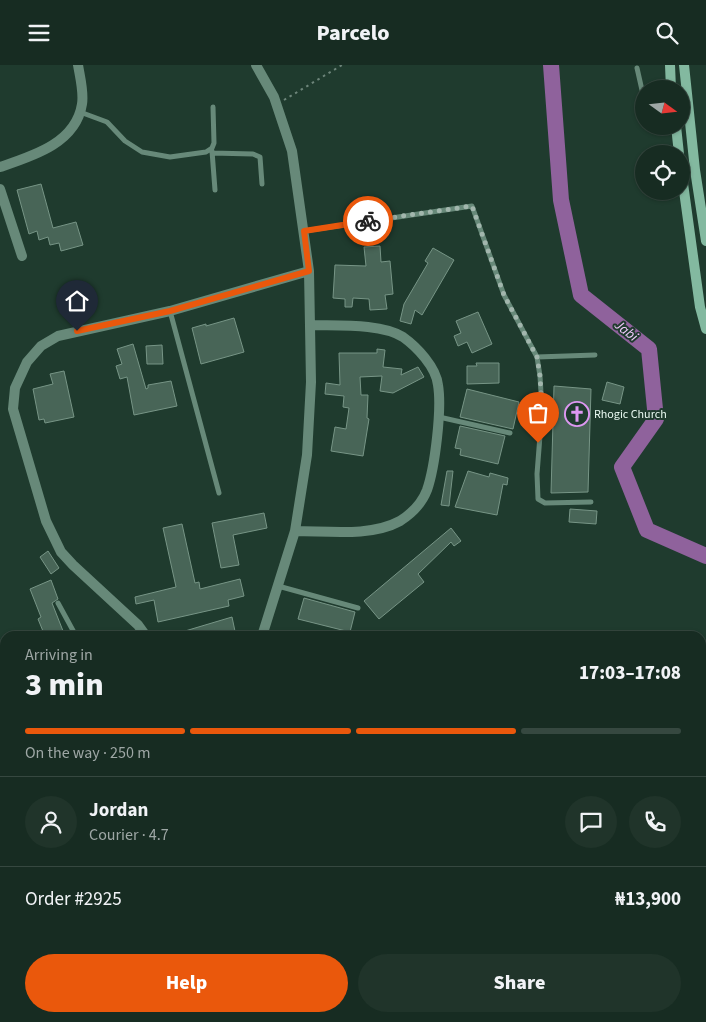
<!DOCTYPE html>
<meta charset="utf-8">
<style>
:root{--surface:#172c22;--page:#20342a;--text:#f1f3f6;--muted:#9ea7a5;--line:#364840;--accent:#ea580c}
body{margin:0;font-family:"Source Sans 3",sans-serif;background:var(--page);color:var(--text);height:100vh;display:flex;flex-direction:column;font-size:19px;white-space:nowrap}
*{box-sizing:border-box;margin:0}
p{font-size:16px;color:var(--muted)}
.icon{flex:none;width:28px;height:28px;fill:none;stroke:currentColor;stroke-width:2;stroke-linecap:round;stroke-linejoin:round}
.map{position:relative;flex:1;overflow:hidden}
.sheet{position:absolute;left:0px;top:566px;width:706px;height:391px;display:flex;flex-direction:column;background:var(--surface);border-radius:15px 15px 0 0;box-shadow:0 1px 4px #0004,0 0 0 1px var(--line)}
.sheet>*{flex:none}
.needle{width:32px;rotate:105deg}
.controls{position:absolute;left:635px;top:15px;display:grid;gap:10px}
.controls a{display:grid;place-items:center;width:55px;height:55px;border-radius:50%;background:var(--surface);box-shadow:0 1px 4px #0004,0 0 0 1px var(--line);font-size:25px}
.pin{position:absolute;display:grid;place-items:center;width:42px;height:42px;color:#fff;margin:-51px -21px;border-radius:50% 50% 50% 0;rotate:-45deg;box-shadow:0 0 5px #0007}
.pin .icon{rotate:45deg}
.courier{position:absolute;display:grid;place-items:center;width:50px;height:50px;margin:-25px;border:4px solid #ea580c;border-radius:50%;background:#fff;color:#222;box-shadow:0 1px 6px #0007}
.headline em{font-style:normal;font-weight:800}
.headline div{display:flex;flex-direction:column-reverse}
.headline{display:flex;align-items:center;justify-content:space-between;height:85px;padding:0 25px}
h1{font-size:32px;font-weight:800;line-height:38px}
.bar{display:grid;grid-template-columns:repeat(4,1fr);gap:8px 5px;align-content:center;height:60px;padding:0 25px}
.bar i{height:6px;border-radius:4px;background:var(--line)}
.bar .selected{background:var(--accent)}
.bar p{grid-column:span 4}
.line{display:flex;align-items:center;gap:12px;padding:0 25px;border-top:1px solid var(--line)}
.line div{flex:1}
.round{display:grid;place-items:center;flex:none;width:52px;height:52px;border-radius:26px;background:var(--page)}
.primary-button{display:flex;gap:10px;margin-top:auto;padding:10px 25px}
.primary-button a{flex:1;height:58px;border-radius:30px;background:var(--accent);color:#fff;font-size:20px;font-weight:800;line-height:58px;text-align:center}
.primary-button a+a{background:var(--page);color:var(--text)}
header{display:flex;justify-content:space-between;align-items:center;height:65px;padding:0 25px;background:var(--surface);font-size:22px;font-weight:800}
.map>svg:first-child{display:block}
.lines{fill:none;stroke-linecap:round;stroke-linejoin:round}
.river{stroke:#8f629c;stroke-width:16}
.building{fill:#486557;stroke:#779586}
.path{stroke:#6d857a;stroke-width:2;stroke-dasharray:2.5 4;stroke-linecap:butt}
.lane{stroke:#678979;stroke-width:5}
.street{stroke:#678979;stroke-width:10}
.secondary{stroke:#83b9a0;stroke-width:10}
.done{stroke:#a2b6ad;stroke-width:5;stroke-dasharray:0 9}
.route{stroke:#ea580c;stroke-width:6}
.labels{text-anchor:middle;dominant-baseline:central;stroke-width:4;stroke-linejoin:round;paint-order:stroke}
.poi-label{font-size:12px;fill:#e9f9f1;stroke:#1f3b2e;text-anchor:start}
.water-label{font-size:14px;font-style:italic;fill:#f2cbfd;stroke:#1f3b2e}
</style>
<header><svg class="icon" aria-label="menu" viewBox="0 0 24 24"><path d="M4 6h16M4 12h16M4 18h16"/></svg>Parcelo<svg class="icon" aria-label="search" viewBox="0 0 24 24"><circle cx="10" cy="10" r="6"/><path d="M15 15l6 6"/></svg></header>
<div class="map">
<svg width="706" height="957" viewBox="0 0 706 957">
<rect width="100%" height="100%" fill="#1f3b2e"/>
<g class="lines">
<path class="river" d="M551 0 561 135 581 230 649 284 656 354 622 402 647 465 706 491"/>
</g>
<path class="building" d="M41 119 53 163 76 157 83 180 61 186 59 178 50 180 48 172 39 175 37 166 29 169 17 125Z
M380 181 381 197 390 196 393 229 385 230 387 244 370 245 369 234 353 233 352 242H345V234L333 233 335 200 366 201 364 182Z
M433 183 454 195 422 250 415 245 411 259 400 256 404 239 428 198 425 196Z
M478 247 492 279 472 288 467 277 458 281 454 271 461 268 456 256Z
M234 253 244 287 201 299 192 263 206 259V261Z
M133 279 146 324 148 323V320L171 316 177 341 134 350 127 312 120 314 116 301 122 299 117 284Z
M162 280 163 299H147L146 281Z
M377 284 385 285 383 302 402 304 401 310 418 302 424 312 393 328 380 326 382 311 360 312 361 330H368L367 353 369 354 363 391 331 386 335 362 346 364 349 343 343 342 344 331 325 329 326 318 340 320 339 288H377Z
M476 298H499V318L467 319V301H477Z
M64 306 74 352 45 358 44 354 39 355 33 324 53 319 50 309Z
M607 317 624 322 620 339 602 335Z
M554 321 591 324 588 427 551 428Z
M467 324 519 337 513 364 460 352Z
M460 361 505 371 498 399 460 390 461 384 455 383Z
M447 406H453L449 441 441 440Z
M468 406 489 412 490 408 508 413 507 420 503 419 497 450 455 442Z
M570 444 597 446 596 459 569 457Z
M264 448 267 463 233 470 239 500 221 503 212 458Z
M182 459 195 518 199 517 200 524 240 514 244 531 228 535 229 541 158 557 154 535 136 539 135 532 176 522 163 463Z
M451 463 461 476 454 481 451 477 418 509 424 517 379 554 364 536Z
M48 486 59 503 51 509 40 492Z
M51 515 58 534 52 538 65 571H45L38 554 41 552 30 524Z
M304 533 355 547 350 567 298 554Z
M232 552 236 571H175V569Z"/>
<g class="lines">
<path class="path" d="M284 35 342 0"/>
<path class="lane" d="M637 3 644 34
M80 47 107 57 125 76 142 87 170 92 206 87 212 83 214 78 213 42
M212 86 215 125
M212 88 253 89 260 92 262 119
M304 166 472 141 504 230 537 292 540 311 542 345 537 409 538 434 545 438 591 437
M170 246 219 428
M537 292 595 290
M439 352 510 368
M278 521 358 543
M58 538 76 571
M0 619 5 638"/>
<path class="street" d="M256 0 274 32 292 86 309 206 311 317 307 390 295 466 262 571
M0 102C33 91 76 78 82 39 84 27 80 12 78 0
M0 124 22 191
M295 466C328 466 371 472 400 456 411 449 422 438 427 425 435 402 442 344 438 320 436 302 417 282 403 272 381 258 336 261 310 260
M146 571 138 560 73 500 61 487 46 456 13 344 15 323 27 297 41 281 58 271 170 246 309 206
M701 656H706
M0 731 5 726
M701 857 706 824
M551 952 552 957
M166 957 167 952
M281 957 282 952
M511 957V952
M605 957 606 952
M688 957 689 952"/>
<path class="secondary" d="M670 0 671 24
M684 0 695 105 706 176
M676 61 679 89
M681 104 700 242 706 264"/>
</g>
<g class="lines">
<path class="done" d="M368 156 472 141 504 230 537 292 540 311 542 345 538 378"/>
<path class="route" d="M77 266 170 246 309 206 304 166 368 156"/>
</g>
<defs>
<symbol id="church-ring" viewBox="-11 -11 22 22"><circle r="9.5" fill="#1f3b2e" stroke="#de98f2" stroke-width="1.5"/><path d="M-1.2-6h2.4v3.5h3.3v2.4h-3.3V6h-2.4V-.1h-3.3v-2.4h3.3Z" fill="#de98f2"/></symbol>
</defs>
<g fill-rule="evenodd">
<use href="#church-ring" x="563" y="335" width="28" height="28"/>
</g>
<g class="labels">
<g class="poi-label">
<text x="594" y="349">Rhogic Church</text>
</g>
<g class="water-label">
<text transform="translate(626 266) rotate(38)">Jabi</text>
</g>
</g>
</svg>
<div class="controls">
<a><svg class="needle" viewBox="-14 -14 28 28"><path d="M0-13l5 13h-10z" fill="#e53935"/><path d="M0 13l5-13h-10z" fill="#9ea7a5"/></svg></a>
<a><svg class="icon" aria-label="locate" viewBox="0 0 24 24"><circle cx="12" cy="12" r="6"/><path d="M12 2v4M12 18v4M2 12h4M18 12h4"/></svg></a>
</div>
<div class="pin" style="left:538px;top:378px;background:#ea580c"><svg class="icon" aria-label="bag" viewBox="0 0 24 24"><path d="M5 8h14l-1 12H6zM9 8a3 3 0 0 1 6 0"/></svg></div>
<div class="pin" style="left:77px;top:266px;background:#1f2937"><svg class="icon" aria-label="home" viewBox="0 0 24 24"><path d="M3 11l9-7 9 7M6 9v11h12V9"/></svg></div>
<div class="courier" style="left:368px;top:156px"><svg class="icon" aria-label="bike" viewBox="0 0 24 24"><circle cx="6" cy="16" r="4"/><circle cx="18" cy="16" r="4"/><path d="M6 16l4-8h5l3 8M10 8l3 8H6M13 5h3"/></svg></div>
<section class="sheet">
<div class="headline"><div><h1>3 min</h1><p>Arriving in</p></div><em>17:03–17:08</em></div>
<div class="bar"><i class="selected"></i><i class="selected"></i><i class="selected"></i><i></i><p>On the way · 250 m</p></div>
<div class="line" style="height:90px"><a class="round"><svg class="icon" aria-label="person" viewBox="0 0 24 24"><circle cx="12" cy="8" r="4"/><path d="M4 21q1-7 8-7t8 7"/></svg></a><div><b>Jordan</b><p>Courier · 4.7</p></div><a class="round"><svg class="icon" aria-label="chat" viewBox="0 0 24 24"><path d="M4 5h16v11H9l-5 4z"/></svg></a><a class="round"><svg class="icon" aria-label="phone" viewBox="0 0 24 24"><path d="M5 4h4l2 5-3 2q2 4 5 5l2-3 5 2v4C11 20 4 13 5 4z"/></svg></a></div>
<div class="line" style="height:65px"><div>Order #2925</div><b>₦13,900</b></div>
<div class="primary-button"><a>Help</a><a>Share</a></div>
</section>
</div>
